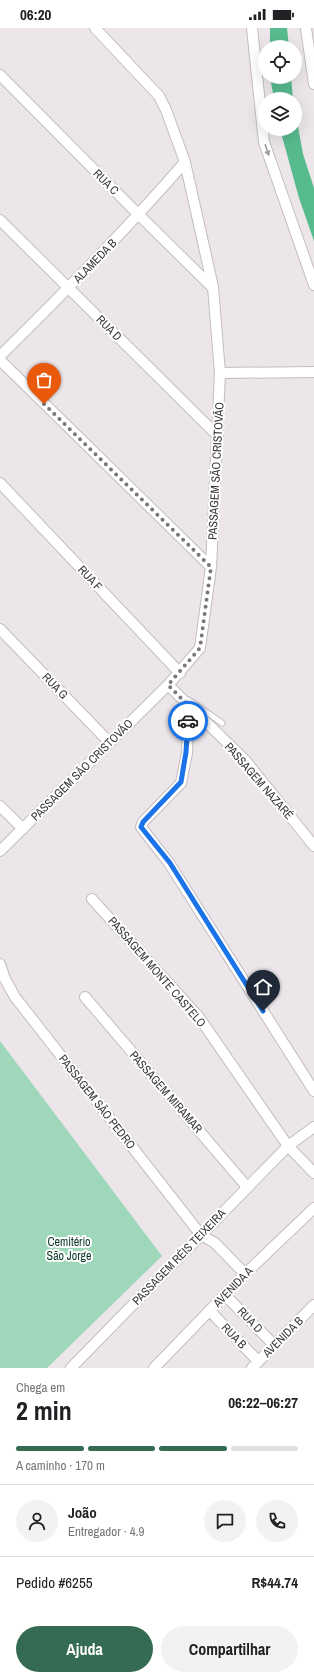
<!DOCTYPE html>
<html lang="pt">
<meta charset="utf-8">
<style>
:root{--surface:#fff;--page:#f2f2f2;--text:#202124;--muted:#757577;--line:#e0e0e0;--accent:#356b52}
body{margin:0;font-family:"Archivo Narrow",sans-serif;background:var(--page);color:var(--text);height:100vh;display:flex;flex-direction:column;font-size:15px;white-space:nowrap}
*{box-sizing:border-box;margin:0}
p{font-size:13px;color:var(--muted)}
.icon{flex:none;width:22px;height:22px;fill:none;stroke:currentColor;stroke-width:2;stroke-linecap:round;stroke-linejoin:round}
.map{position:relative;height:1340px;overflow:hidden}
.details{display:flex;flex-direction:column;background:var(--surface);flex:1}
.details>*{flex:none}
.controls{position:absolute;left:258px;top:12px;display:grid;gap:8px}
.controls a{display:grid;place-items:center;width:44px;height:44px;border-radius:50%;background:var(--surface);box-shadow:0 4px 16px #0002;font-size:20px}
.pin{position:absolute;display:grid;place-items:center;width:34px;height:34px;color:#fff;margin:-41px -17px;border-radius:50% 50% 50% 0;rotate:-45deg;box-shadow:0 0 4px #0007}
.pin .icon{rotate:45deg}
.courier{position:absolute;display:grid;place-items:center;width:40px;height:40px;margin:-20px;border:3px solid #1a73e8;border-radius:50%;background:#fff;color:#222;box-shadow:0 1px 5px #0007}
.head em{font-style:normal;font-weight:700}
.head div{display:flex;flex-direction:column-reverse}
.head{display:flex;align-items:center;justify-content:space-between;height:68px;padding:0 16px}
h1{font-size:26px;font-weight:700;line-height:30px}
.bar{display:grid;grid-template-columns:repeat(4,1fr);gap:6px 4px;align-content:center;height:48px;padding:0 16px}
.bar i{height:5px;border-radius:3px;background:var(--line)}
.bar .on{background:var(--accent)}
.bar p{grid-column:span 4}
.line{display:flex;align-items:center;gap:10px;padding:0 16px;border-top:1px solid var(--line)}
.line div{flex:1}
.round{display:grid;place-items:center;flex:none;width:42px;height:42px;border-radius:21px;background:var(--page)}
.action{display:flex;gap:8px;margin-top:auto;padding:8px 16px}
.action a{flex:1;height:46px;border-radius:24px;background:var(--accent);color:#fff;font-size:16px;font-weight:700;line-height:46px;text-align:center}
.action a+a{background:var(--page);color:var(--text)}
.status{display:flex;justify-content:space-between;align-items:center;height:28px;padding:0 20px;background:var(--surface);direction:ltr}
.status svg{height:11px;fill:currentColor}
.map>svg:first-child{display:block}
.green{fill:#9fd7ba}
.water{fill:#58bb8e}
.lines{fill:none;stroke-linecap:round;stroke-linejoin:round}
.service-casing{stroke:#c3bdc1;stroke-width:7}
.minor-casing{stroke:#c3bdc1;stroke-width:12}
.service{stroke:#fff;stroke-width:5}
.minor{stroke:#fff;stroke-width:10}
.oneway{fill:#9e9c9e}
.done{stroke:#7a7679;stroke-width:4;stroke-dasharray:0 7.2}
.route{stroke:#1a73e8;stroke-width:5}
.labels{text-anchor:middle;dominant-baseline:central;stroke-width:4;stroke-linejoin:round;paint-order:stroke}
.street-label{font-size:12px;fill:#3d3a3c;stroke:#fff}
.park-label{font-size:12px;fill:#0a3624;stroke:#fff}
</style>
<div class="status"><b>06:20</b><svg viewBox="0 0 49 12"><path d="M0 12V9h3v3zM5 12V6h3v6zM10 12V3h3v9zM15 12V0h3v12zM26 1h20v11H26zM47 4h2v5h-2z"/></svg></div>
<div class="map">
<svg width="314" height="1340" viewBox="0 0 314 1340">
<rect width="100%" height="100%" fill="#ece6ea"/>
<path class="green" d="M0 1013 162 1228 47 1340H0Z"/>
<path class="water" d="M270 0H287L289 19H270Z
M270 49H291L293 71H274Z
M295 82 303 126 314 160V213L299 170 280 101H295Z"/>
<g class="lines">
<defs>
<path id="service" d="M189 672 222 695"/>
<path id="minor" d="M252 0 264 114 314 257
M306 0 314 56
M0 47 139 187 212 259
M0 192 218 408
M0 328C64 265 126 202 185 134
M0 332 211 539
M220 345 314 344
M0 455 180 645
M0 601 110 715
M168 657 245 732 314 818
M189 678 187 725 181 755 143 794 141 799 169 835 314 1063
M0 778 23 801
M0 823 168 657 200 620 211 539 220 345 213 259 185 134 166 82 159 68 95 0
M92 871 198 988 288 1118 314 1145
M0 936 5 951 15 969 201 1207 215 1215 245 1246
M85 969 247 1159
M225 1267 274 1317
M210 1283 258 1333
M71 1340 288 1118 314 1099
M154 1340 245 1246 314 1180
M252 1340 314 1277"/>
</defs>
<use href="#service" class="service-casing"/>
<use href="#minor" class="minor-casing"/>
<use href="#service" class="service"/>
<use href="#minor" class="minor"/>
</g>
<defs><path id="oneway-solid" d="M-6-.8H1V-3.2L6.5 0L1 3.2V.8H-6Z"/></defs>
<use class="oneway" href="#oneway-solid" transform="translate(267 122) rotate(71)"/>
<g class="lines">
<path class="done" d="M44 376 211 539 200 620 168 657 189 678 188 693"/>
<path class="route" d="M188 693 186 724 181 754 143 794 141 799 170 835 263 983"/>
</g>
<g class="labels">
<g class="street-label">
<text transform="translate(106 154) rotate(45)">RUA C</text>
<text transform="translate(95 233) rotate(-46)">ALAMEDA B</text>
<text transform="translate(109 300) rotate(45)">RUA D</text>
<text transform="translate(216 443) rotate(-87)">PASSAGEM SÃO CRISTOVÃO</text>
<text transform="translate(90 550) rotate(47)">RUA F</text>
<text transform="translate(55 658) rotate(46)">RUA G</text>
<text transform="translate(82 742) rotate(-45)">PASSAGEM SÃO CRISTOVÃO</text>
<text transform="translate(259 753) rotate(49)">PASSAGEM NAZARÉ</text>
<text transform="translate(157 944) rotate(49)">PASSAGEM MONTE CASTELO</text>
<text transform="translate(166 1064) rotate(49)">PASSAGEM MIRAMAR</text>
<text transform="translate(97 1074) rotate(52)">PASSAGEM SÃO PEDRO</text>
<text transform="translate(179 1229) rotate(-46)">PASSAGEM RÉIS TEIXEIRA</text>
<text transform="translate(233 1259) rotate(-46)">AVENIDA A</text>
<text transform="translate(250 1292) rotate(46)">RUA D</text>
<text transform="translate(234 1308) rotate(46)">RUA B</text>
<text transform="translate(283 1309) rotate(-45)">AVENIDA B</text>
</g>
<g class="park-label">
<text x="69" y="1214">Cemitério<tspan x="69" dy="14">São Jorge</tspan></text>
</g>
</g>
</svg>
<div class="controls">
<a><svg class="icon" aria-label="locate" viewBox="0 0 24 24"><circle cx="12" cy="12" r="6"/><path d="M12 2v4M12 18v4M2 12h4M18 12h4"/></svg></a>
<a><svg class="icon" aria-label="layers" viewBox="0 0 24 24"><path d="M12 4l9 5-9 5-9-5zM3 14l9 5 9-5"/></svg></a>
</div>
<div class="pin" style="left:44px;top:376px;background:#ea580c"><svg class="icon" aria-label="bag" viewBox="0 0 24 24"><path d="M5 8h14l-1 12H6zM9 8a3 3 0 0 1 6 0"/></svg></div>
<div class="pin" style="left:263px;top:983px;background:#1f2937"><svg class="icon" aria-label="home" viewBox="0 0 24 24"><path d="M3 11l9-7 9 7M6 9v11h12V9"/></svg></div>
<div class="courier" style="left:188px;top:693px"><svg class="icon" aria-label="car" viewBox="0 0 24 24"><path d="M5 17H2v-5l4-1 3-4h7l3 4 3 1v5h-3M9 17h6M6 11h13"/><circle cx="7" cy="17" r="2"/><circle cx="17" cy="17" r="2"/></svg></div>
</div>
<section class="details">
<div class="head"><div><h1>2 min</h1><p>Chega em</p></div><em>06:22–06:27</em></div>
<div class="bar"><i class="on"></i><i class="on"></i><i class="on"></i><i></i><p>A caminho · 170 m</p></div>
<div class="line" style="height:72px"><a class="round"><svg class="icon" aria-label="person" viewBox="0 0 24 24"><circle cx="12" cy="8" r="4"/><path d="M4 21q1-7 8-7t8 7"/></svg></a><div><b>João</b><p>Entregador · 4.9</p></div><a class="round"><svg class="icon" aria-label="chat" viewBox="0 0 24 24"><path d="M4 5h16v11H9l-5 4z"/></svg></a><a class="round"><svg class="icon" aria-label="phone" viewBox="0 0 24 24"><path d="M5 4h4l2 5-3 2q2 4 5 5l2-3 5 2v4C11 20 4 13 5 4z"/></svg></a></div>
<div class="line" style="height:52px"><div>Pedido #6255</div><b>R$44.74</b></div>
<div class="action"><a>Ajuda</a><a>Compartilhar</a></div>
</section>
